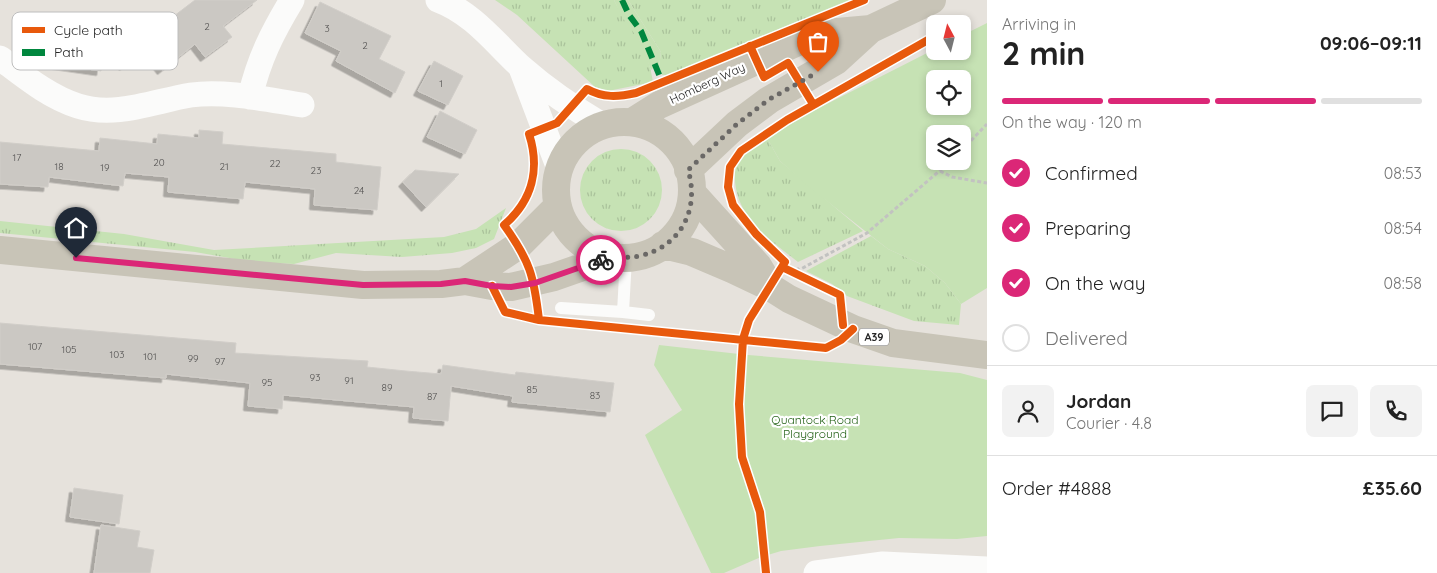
<!DOCTYPE html>
<meta charset="utf-8">
<style>
:root{--surface:#fff;--page:#f2f2f2;--text:#222;--muted:#767676;--line:#e0e0e0;--accent:#db2777}
body{margin:0;font-family:Quicksand,sans-serif;background:var(--page);color:var(--text);height:100vh;display:flex;flex-direction:column;font-size:19px;white-space:nowrap}
*{box-sizing:border-box;margin:0}
p{font-size:16px;color:var(--muted)}
.icon{flex:none;width:28px;height:28px;fill:none;stroke:currentColor;stroke-width:2;stroke-linecap:round;stroke-linejoin:round}
.map{position:relative;flex:1;overflow:hidden}
.details{display:flex;flex-direction:column;background:var(--surface);width:450px}
.details>*{flex:none}
.needle{width:32px;rotate:353deg}
.tools{position:absolute;left:926px;top:15px;display:grid;gap:10px}
.tools a{display:grid;place-items:center;width:45px;height:45px;border-radius:8px;background:var(--surface);box-shadow:0 2px 8px #0003;font-size:25px}
.pin{position:absolute;display:grid;place-items:center;width:42px;height:42px;color:#fff;margin:-51px -21px;border-radius:50% 50% 50% 0;rotate:-45deg;box-shadow:0 0 5px #0007}
.pin .icon{rotate:45deg}
.courier{position:absolute;display:grid;place-items:center;width:50px;height:50px;margin:-25px;border:4px solid #db2777;border-radius:50%;background:#fff;color:#222;box-shadow:0 1px 6px #0007}
.headline em{font-style:normal;font-weight:700}
.headline div{display:flex;flex-direction:column-reverse}
.headline{display:flex;align-items:center;justify-content:space-between;height:85px;padding:0 15px}
h1{font-size:32px;font-weight:700;line-height:38px}
.bar{display:grid;grid-template-columns:repeat(4,1fr);gap:8px 5px;align-content:center;height:60px;padding:0 15px}
.bar i{height:6px;border-radius:4px;background:var(--line)}
.bar .selected{background:var(--accent)}
.bar p{grid-column:span 4}
.line{display:flex;align-items:center;gap:12px;padding:0 15px;border-top:1px solid var(--line)}
.line div{flex:1}
.round{display:grid;place-items:center;flex:none;width:52px;height:52px;border-radius:8px;background:var(--page)}
ol{padding:0 15px;list-style:none}
li{display:flex;align-items:center;gap:15px;height:55px}
li p{margin-inline-start:auto}
li .icon{padding:5px;border-radius:50%;background:var(--accent);color:#fff;stroke-width:4}
li:last-child{color:var(--muted)}
li i{width:28px;height:28px;border:2px solid var(--line);border-radius:50%}
main{display:flex;flex:1;min-height:0}
.map>svg:first-child{display:block}
.grass{fill:url(#grass-tufts)}
.park{fill:#c6e2b4;fill-rule:evenodd}
.building{fill:#cbc8c3;stroke:#d1cec9;filter:url(#shadow)}
.lines{fill:none;stroke-linecap:round;stroke-linejoin:round}
.path{stroke:#c2c2c1;stroke-width:3;stroke-dasharray:4 2.5;stroke-linecap:butt}
.lane{stroke:#fbfbfa;stroke-width:12}
.street{stroke:#fbfbfa;stroke-width:25}
.primary{stroke:#c8c4b7;stroke-width:28}
.quiet{stroke:#00873e;stroke-width:6;stroke-dasharray:12 6;stroke-linecap:butt}
.cycleway-casing{stroke:#fff;stroke-width:11}
.cycleway{stroke:#e8590c;stroke-width:8}
.done{stroke:#6a6866;stroke-width:5;stroke-dasharray:0 9}
.route{stroke:#db2777;stroke-width:6}
.labels{text-anchor:middle;dominant-baseline:central;stroke-width:4.5;stroke-linejoin:round;paint-order:stroke}
.number-label{font-size:10px;fill:#525150}
.shield{fill:#fff;stroke:#686868;stroke-width:1}
.shield-label{font-size:11px;font-weight:bold;fill:#272727}
.street-label{font-size:12px;fill:#272727;stroke:#fff}
.park-label{font-size:12px;fill:#256319;stroke:#fff}
.key{fill:#fff;stroke:#bebebe;stroke-width:1}
.key-label{font-size:14px;fill:#272727}
</style>
<main>
<div class="map">
<svg width="987" height="573" viewBox="0 0 987 573">
<defs>
<pattern id="grass-tufts" width="24" height="20" patternUnits="userSpaceOnUse" patternTransform="scale(1.25)"><rect width="24" height="20" fill="#c6e2b4"/><path d="M3 7l-1-3M5 7V3M7 7l1-3M15 17l-1-3M17 17v-4M19 17l1-3" fill="none" stroke="#aac29b"/></pattern>
<filter id="shadow"><feDropShadow dx="-4.5" dy="4.5" stdDeviation="0" flood-color="#0004"/></filter>
</defs>
<rect width="100%" height="100%" fill="#e6e2dc"/>
<path class="grass" d="M495 0H614C621 15 632 26 640 41 646 53 651 68 653 82L608 91 595 87 517 15Z
M628 0H857L796 22 669 75H662L659 67 661 52Z
M767 138 780 161 863 231 798 262C770 240 738 219 735 181 734 175 736 163 739 158 746 150 759 144 767 138Z
M580 190a41 41 0 1 1 82 0a41 41 0 1 1-82 0Z
M506 208 494 239 476 248 452 253 402 257 336 253 294 264 252 262 195 252 0 233V221L124 234 214 250 444 237 476 229Z
M871 236 888 249 925 266 945 283 961 304 959 325 914 321 847 296 832 284 806 271Z"/>
<path class="park" d="M614 0H628L661 52 659 67H654L651 70 639 40 622 17Z
M987 23V288L961 304 945 283 925 266 888 249 809 187 780 161 767 138 809 113 935 49V51H962L963 35ZM935 79H962V106H935ZM935 134H962V161H935Z
M659 345 748 355 960 373 987 380V536L957 539 899 538 820 546 781 551 761 557 724 573H711L645 435 682 410 654 365Z"/>
<path class="building" d="M195 0H257L223 26 232 37 205 57 195 44 162 70 140 42Z
M320 2 391 36 379 59 405 72 395 93 336 61 341 51 305 33Z
M91 26 125 30 142 51 124 66 105 42 101 71 53 64 57 33 103 40Z
M434 61 463 76 448 105 418 91Z
M440 111 477 130 465 154 427 137Z
M199 130 223 132 222 144 336 154V162L381 167 377 210 314 205 315 189 245 182 243 199 168 192 169 177 125 173 123 186 49 177 48 187 0 184V142L99 151 100 138 157 144 158 134 199 138Z
M415 170 459 174 426 207 403 182Z
M0 323 236 343 235 353 368 361 367 367 406 371 441 374 443 365 515 375 516 372 614 383 610 412 512 402 513 396 451 386 448 421 413 418 414 407 283 395 282 409 248 406 250 383 166 374V378L0 364Z
M74 488 123 495 119 524 70 517Z
M101 525 140 531 137 547 154 550 150 573H94Z"/>
<g class="lines">
<path class="path" d="M962 150 987 124
M940 171 952 177 987 183
M797 268 799 270 867 233 951 161"/>
<path class="lane" d="M561 308 623 312 626 258
M623 312 649 315"/>
<path class="street" d="M438 0C473 13 495 43 522 68 547 90 575 109 604 126
M0 58C24 76 49 97 78 106 116 118 154 101 191 95 225 90 269 100 302 105
M521 68 558 166
M250 97C259 59 272 33 292 0
M816 573 883 564 987 569"/>
<path class="primary" d="M556 190a68 68 0 1 1 136 0a68 68 0 1 1-136 0Z
M632 122 659 105 800 41 837 32 871 29
M688 170 737 124 769 100 836 61 871 29 932 0
M693 194 758 266 770 286
M663 245 692 252 732 269 770 287 789 299 853 329 893 343 987 355
M0 250 363 285 441 284 465 281 492 286 511 287 554 277 611 257
M465 281 519 245 557 207"/>
<path class="quiet" d="M622 0 629 15 641 31 663 84"/>
<defs>
<path id="cycleway" d="M750 46 764 77 788 63 813 104
M782 267 840 295 843 325
M492 286 505 312 539 320 826 348 841 340 853 329
M539 320C534 276 530 261 504 225 533 200 540 168 529 134L557 123 587 89C603 98 618 97 636 93L864 0
M766 573 760 512 742 457 739 404 743 339 749 320 785 262 756 234 733 205 728 187 730 167 741 151 787 120 935 36"/>
</defs>
<use href="#cycleway" class="cycleway-casing"/>
<use href="#cycleway" class="cycleway"/>
</g>
<g class="lines">
<path class="done" d="M601 260C614 255 626 259 639 256 681 247 700 209 688 170L737 124 768 100 818 72"/>
<path class="route" d="M76 258 363 285 441 284 465 281 492 286 511 287 535 283 601 260"/>
</g>
<g class="labels">
<g class="number-label">
<text x="207" y="26">2</text>
<text x="327" y="28">3</text>
<text x="365" y="45">2</text>
<text x="441" y="83">1</text>
<text x="17" y="157">17</text>
<text x="159" y="162">20</text>
<text x="275" y="163">22</text>
<text x="59" y="166">18</text>
<text x="224" y="166">21</text>
<text x="105" y="167">19</text>
<text x="316" y="170">23</text>
<text x="359" y="190">24</text>
<text x="35" y="346">107</text>
<text x="69" y="349">105</text>
<text x="117" y="354">103</text>
<text x="150" y="356">101</text>
<text x="193" y="358">99</text>
<text x="220" y="361">97</text>
<text x="315" y="377">93</text>
<text x="349" y="380">91</text>
<text x="267" y="382">95</text>
<text x="387" y="387">89</text>
<text x="532" y="389">85</text>
<text x="595" y="395">83</text>
<text x="432" y="396">87</text>
</g>
<rect class="shield" x="859" y="328.5" width="30" height="17" rx="4"/>
<g class="shield-label">
<text x="874" y="337">A39</text>
</g>
<g class="street-label">
<text transform="translate(707 83) rotate(-25)">Homberg Way</text>
</g>
<g class="park-label">
<text x="815" y="419">Quantock Road<tspan x="815" dy="14">Playground</tspan></text>
</g>
</g>
<rect x="12" y="12" width="166" height="58" rx="8" class="key"/>
<rect x="22" y="27" width="23" height="6" fill="#e8590c"/>
<rect x="22" y="49" width="23" height="7" fill="#00873e"/>
<g class="key-label">
<text x="54" y="35">Cycle path</text>
<text x="54" y="57">Path</text>
</g>
</svg>
<div class="tools">
<a><svg class="needle" viewBox="-14 -14 28 28"><path d="M0-13l5 13h-10z" fill="#e53935"/><path d="M0 13l5-13h-10z" fill="#767676"/></svg></a>
<a><svg class="icon" aria-label="locate" viewBox="0 0 24 24"><circle cx="12" cy="12" r="6"/><path d="M12 2v4M12 18v4M2 12h4M18 12h4"/></svg></a>
<a><svg class="icon" aria-label="layers" viewBox="0 0 24 24"><path d="M12 4l9 5-9 5-9-5zM3 14l9 5 9-5"/></svg></a>
</div>
<div class="pin" style="left:818px;top:72px;background:#ea580c"><svg class="icon" aria-label="bag" viewBox="0 0 24 24"><path d="M5 8h14l-1 12H6zM9 8a3 3 0 0 1 6 0"/></svg></div>
<div class="pin" style="left:76px;top:258px;background:#1f2937"><svg class="icon" aria-label="home" viewBox="0 0 24 24"><path d="M3 11l9-7 9 7M6 9v11h12V9"/></svg></div>
<div class="courier" style="left:601px;top:260px"><svg class="icon" aria-label="bike" viewBox="0 0 24 24"><circle cx="6" cy="16" r="4"/><circle cx="18" cy="16" r="4"/><path d="M6 16l4-8h5l3 8M10 8l3 8H6M13 5h3"/></svg></div>
</div>
<section class="details">
<div class="headline"><div><h1>2 min</h1><p>Arriving in</p></div><em>09:06–09:11</em></div>
<div class="bar"><i class="selected"></i><i class="selected"></i><i class="selected"></i><i></i><p>On the way · 120 m</p></div>
<ol>
<li><svg class="icon" aria-label="check" viewBox="0 0 24 24"><path d="M5 12l5 5 9-10"/></svg>Confirmed<p>08:53</p></li>
<li><svg class="icon" aria-label="check" viewBox="0 0 24 24"><path d="M5 12l5 5 9-10"/></svg>Preparing<p>08:54</p></li>
<li><svg class="icon" aria-label="check" viewBox="0 0 24 24"><path d="M5 12l5 5 9-10"/></svg>On the way<p>08:58</p></li>
<li><i></i>Delivered</li>
</ol>
<div class="line" style="height:90px"><a class="round"><svg class="icon" aria-label="person" viewBox="0 0 24 24"><circle cx="12" cy="8" r="4"/><path d="M4 21q1-7 8-7t8 7"/></svg></a><div><b>Jordan</b><p>Courier · 4.8</p></div><a class="round"><svg class="icon" aria-label="chat" viewBox="0 0 24 24"><path d="M4 5h16v11H9l-5 4z"/></svg></a><a class="round"><svg class="icon" aria-label="phone" viewBox="0 0 24 24"><path d="M5 4h4l2 5-3 2q2 4 5 5l2-3 5 2v4C11 20 4 13 5 4z"/></svg></a></div>
<div class="line" style="height:65px"><div>Order #4888</div><b>£35.60</b></div>
</section>
</main>
